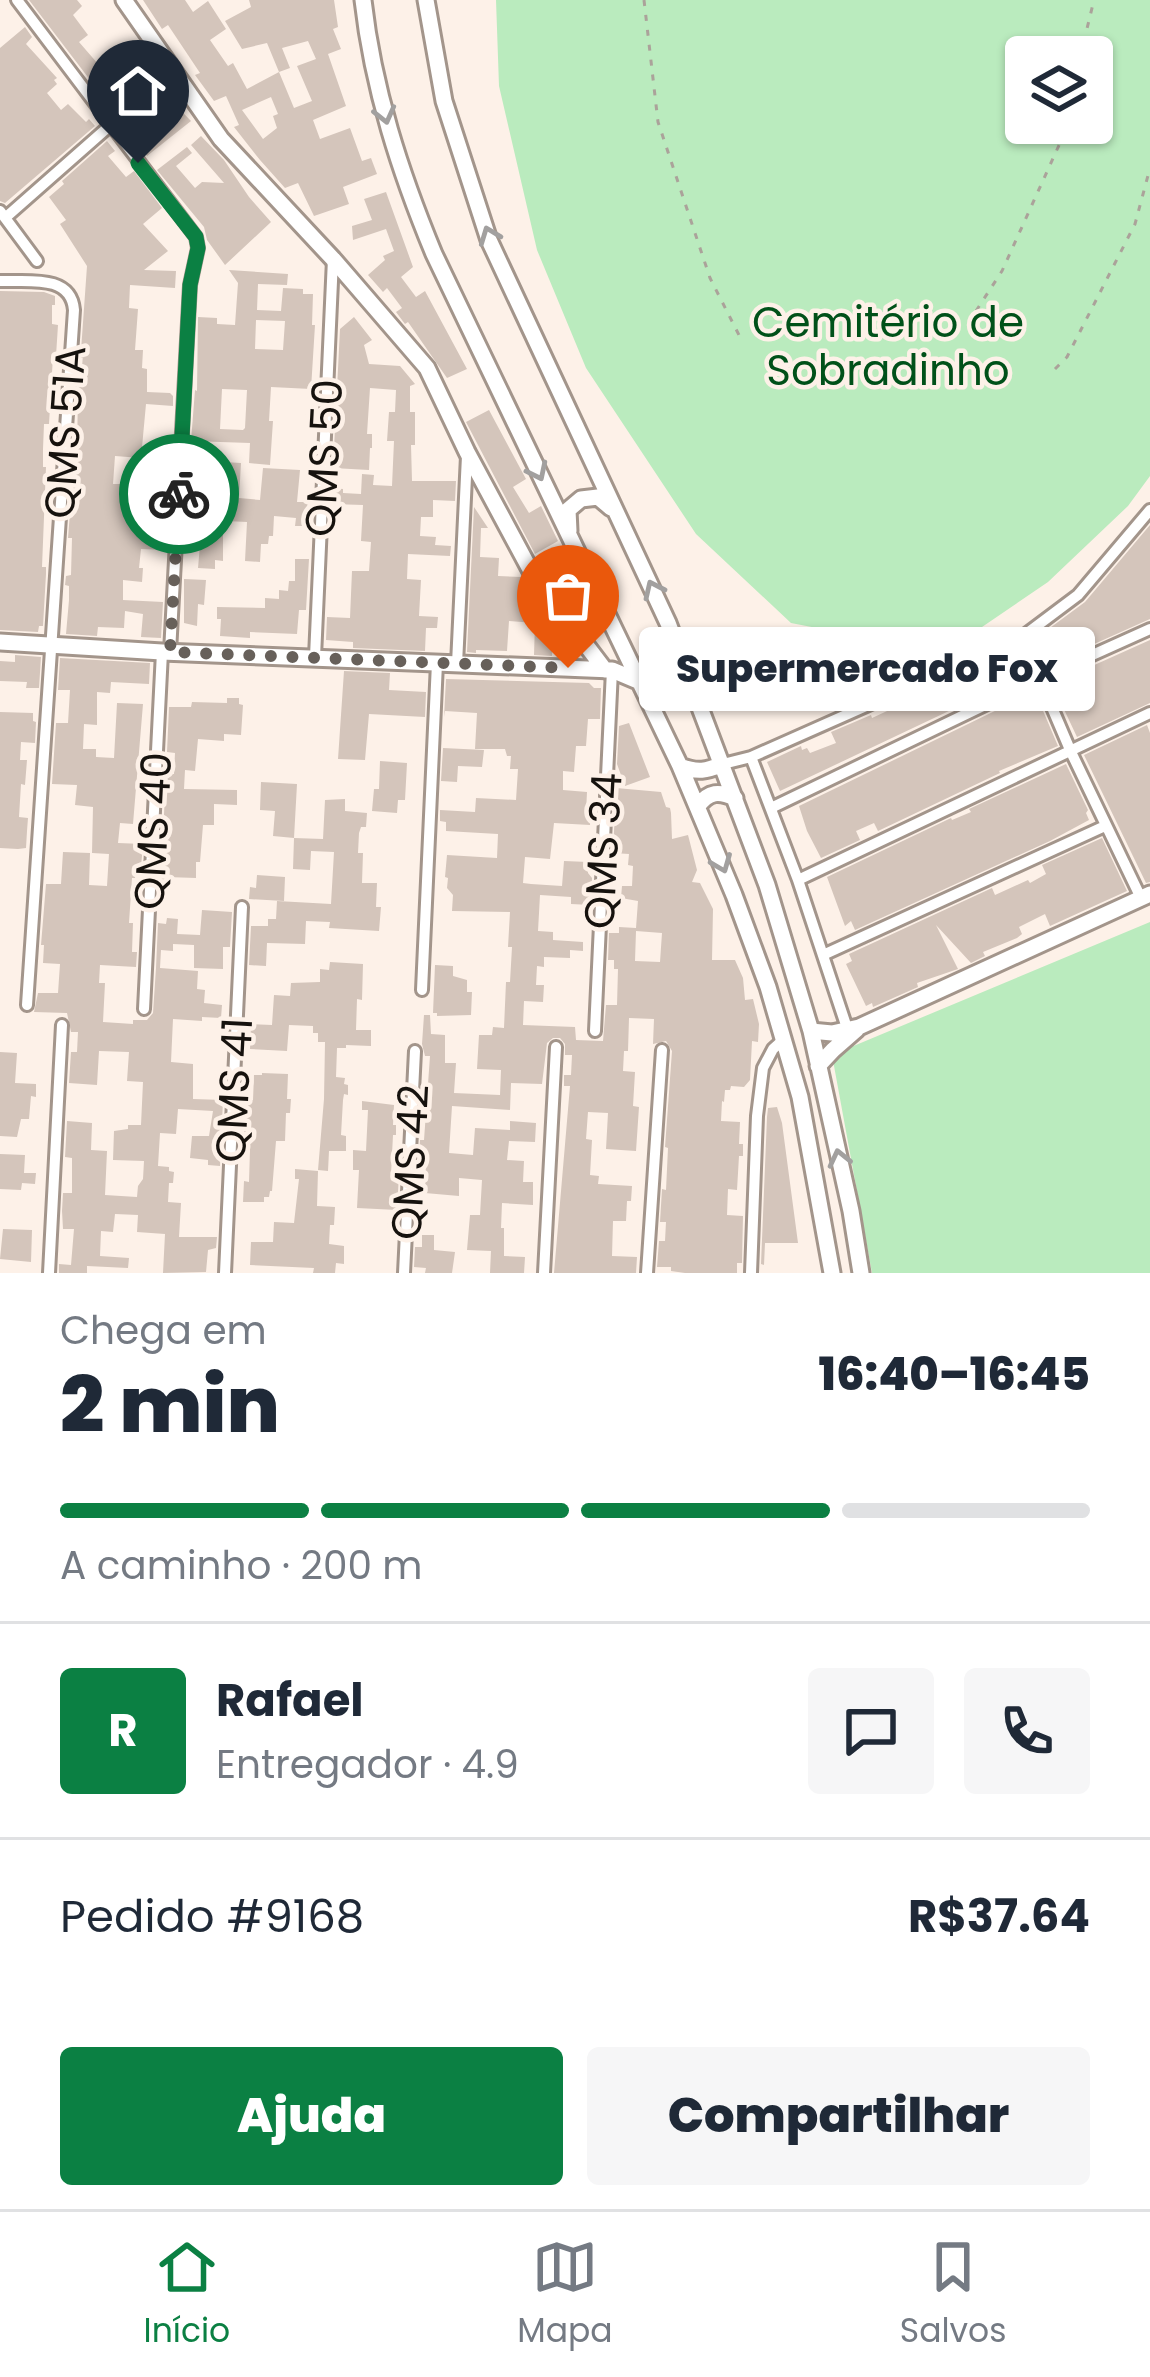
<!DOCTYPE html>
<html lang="pt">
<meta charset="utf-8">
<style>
:root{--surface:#fff;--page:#f6f6f7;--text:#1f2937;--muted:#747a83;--line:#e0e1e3;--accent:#0b8043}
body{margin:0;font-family:Poppins,sans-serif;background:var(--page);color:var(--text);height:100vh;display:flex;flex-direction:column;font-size:45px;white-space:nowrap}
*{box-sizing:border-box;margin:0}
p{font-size:39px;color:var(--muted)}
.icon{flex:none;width:66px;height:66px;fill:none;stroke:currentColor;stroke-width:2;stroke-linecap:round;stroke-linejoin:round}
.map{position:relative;height:1273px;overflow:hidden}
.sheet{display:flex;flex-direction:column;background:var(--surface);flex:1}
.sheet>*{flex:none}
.buttons{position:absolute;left:1005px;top:36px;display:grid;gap:24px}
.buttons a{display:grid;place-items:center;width:108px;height:108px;border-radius:12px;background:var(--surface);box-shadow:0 3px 9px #0004;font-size:60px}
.pin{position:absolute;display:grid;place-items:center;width:102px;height:102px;color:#fff;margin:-123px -51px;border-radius:50% 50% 50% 0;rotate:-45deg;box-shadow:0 0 12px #0007}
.pin .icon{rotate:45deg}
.courier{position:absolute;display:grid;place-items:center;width:120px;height:120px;margin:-60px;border:9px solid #0b8043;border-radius:50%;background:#fff;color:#222;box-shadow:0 3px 15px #0007}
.bubble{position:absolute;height:84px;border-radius:12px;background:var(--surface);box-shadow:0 3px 9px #0004;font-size:39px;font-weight:800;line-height:84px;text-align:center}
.summary em{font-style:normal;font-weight:800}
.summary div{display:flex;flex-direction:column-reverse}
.summary{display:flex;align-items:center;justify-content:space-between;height:204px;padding:0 60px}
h1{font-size:78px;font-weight:800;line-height:90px}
.bar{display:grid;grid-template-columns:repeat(4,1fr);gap:18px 12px;align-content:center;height:144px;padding:0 60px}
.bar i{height:15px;border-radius:9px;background:var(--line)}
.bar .current{background:var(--accent)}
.bar p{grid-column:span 4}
.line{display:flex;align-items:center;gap:30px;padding:0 60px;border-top:3px solid var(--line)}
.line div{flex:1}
.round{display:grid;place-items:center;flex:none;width:126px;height:126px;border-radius:12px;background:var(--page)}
.primary-button{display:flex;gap:24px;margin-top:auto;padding:24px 60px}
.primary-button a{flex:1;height:138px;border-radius:12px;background:var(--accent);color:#fff;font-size:48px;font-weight:800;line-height:138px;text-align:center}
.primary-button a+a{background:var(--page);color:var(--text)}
.menu{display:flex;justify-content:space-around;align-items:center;height:168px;border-top:3px solid var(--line);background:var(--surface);font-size:33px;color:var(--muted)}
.menu a{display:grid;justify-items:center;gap:6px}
.menu .current{color:var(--accent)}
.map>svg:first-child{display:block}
.green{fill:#baebbe;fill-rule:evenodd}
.building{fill:#d4c5bb;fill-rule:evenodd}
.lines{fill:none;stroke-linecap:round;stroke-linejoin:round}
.street-casing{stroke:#a3958b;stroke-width:16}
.secondary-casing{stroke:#a3958b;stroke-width:21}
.path{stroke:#aba29a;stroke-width:3;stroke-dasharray:6 9;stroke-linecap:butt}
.street{stroke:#fff;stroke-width:10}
.secondary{stroke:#fff;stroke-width:15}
.oneway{stroke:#a2a09f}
.done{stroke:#67605a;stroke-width:12;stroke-dasharray:0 21.6}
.route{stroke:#0b8043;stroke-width:15}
.labels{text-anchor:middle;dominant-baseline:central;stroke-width:9;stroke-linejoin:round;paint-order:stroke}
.park-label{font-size:42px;fill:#005119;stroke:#fdf1e8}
.street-label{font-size:42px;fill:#16120e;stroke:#fdf1e8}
</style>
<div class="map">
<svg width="1150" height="1273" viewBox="0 0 1150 1273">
<rect width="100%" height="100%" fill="#fdf1e8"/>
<path class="green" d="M496 0H1150V476L1128 506 1048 582 982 627 894 643 791 623 696 534 586 368 537 250 499 86ZM1092 57V123H1026V57Z
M1150 922V1273H872L832 1055Z"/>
<path class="building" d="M29 0H77L82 6 73 15 88 35 79 42 105 72 115 63 137 88 113 110Z
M143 0H185L193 12 208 1 226 29 210 40 228 66 233 63 247 89 279 72 267 43 242 49 225 21 251 7 249 0H334L338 27 333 29 341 49 328 54 346 106 313 120 320 139 350 128 362 161 371 158 377 174 343 187 349 204 314 216 298 183 285 188 260 160 234 127 239 125 226 96 214 101 195 75 200 73 168 25 162 29ZM308 41 316 59 297 66 312 101 294 108 279 72 290 68 282 48ZM271 97 278 114 273 116 277 128 263 139 242 110Z
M25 27 32 37 26 44 57 78 54 80 57 84 47 93 61 110 68 104 86 122 89 119 95 126 5 203 0 201V48Z
M163 92 191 121 147 156 124 126Z
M201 136 224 160 249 197 271 222 225 265 207 240 204 227 157 170 187 147 192 153 176 166 195 188 202 182 224 183 191 145Z
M107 141 115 151 108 156 126 177 134 171 162 208 143 224 168 251 144 270 176 271 175 288 130 285 129 308 138 309 135 350H143L142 368 147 369V392L170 393 173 396V406L146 404 141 458 115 456 113 484H132L134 457 161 460 159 482 169 483 168 495 134 489 132 529 167 531 166 550 141 549 139 568H143L142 582 123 580V600L163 602 161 638 141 637 143 614 125 611 124 628 98 627 97 636 66 634 69 600V586L65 585 66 576 71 575 72 538H68L70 513H73L74 450H77L78 393 87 266 60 224 66 220 49 197 64 184 62 181Z
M386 192 413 267 401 277 416 297 425 291 467 369 447 378 408 322 405 324 396 312 402 308 387 288 383 292 368 275 385 260 383 256 394 251 386 229 353 240 352 226 372 220 364 199Z
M229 270 288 274 287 285 258 284 257 310 281 311 283 288 303 289V294H313L312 325H315L311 389 271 387 269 421H273L270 465 249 463 250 443 191 441 195 390 197 391 198 317 217 318V324L235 325 238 283ZM256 320 285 321 283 350 255 349ZM222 389 247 390 245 428 243 430 220 429Z
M0 291 44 292 55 296V305H52V324L58 325 56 356H53L49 424H44L43 449V467H46L42 567H46V574L43 626H39L38 632 0 630Z
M354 317 372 340 364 345 369 364 400 366 415 384 410 386V412H415V445H411L412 481H456L455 501 433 500V517H421L420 536 436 537 435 545 451 546 450 556 408 554 407 579 421 580 419 616 438 617 437 628H426L425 651 353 648V642L326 640 327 617 350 618 352 571H369L371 542 361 541 363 505 332 504 333 488 343 489V493L361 494 362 474 374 475 373 485 392 486 394 441H387L389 412H395L396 390 370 388 367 434H372V448H370L369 470 333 468 340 329Z
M489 410 526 479 513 487 529 513 541 506 558 541 535 554 466 422Z
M190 460 241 463 239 498 260 500 263 468 300 470 297 502H308L307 507H312L311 526H295L296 518 274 516 273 536H269L268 544H261L260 562 245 561 247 522 226 521V532H223V561L215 560V569L198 568 201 533 189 532 190 496 210 497 211 470 190 469Z
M474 507 488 528H481L480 557 499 558 498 576 521 577 554 623 552 656 534 655 535 623 509 621 507 651 476 650V653L467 652Z
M1150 525V619L1045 666 1035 639 1085 602Z
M566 558 594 617 584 622 545 571Z
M295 559H309L306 610H299L297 634 250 632V638L220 636 221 619H217V607L265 608V598L279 599V590L288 591 289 581H295Z
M184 579 206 580 204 605 198 604 197 626 184 623Z
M1150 640V703L1077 737 1052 684Z
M1015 651 1025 675 780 791 767 762 801 746 802 750 807 748 810 753 836 743 831 732 871 715 872 718 900 705V702Z
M15 655 41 657 39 688H26L27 682 0 681V661L15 662Z
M60 658 150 663 149 684 111 682 110 693 97 692V725L84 724 83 749H96V757L114 758 117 703 143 704 133 824 120 823 118 843 143 844 141 867H136L135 878H132L129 923H133L132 952H137L136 967 100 965 99 983H105L103 1022 133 1024V1020H147L153 1013 156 968H159H156L158 923 166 924 167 918 178 919 177 934 200 935 202 910 232 912 230 947H223V969L194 968V945L173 944V951L161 950 160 968 198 971 197 989 205 990 204 1003 222 1005 221 1018 202 1017V1021L173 1019 171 1062 193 1064V1099L223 1100 220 1166 208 1165V1160L190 1158 192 1136H209L213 1111 178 1109 176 1134 160 1133 158 1166 169 1167V1171L174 1172 173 1183H169L168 1202 181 1203 179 1237H217L216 1248 208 1250 206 1272 163 1273 165 1234 137 1232 138 1215 115 1214 113 1232 101 1231 100 1256 129 1258 128 1268 87 1266V1273H59V1264L71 1265 74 1229H63L62 1211 63 1193H72V1158L65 1157 67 1121 92 1123 91 1150 107 1151 105 1195 137 1197 138 1186 143 1179 144 1161 113 1160 114 1131 128 1129V1125H141L143 1082 127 1081 129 1052 99 1051 97 1085 69 1083 71 1052H77L78 1032H71L67 1013 34 1012 38 993H58L60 964 43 963 44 945H41L46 884H61L63 852 90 853 89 885 107 886 109 854 92 853 93 807 75 805 77 785 52 784 56 723H68L70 690H58Z
M344 671 390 673 389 690 426 692 425 717 369 714 365 760 338 759Z
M446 679 589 683 594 688H601L600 719H588L586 746H576L574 772 563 771V790L587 792 586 813H591L590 825 554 823 550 859 525 857 523 883 531 884 562 886 564 861 588 862V873L592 878 591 905 571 904V897L540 895 538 931 553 932V940L583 942V951L570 950V958L544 957V967L537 966 536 985H544L543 1002 524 1001 523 1025 575 1027 576 1040 603 1041 606 1005H617L618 969H614V960H608L609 933H619V927L636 928 638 901 621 898 622 886H632L633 866 628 865 629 854 613 853 616 788 661 792 666 807 670 808 671 813 672 839 688 835 697 870 692 882 700 883 713 909 712 960H735L743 978 745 1000 753 999 759 1024 758 1042 752 1041 750 1080 744 1087 731 1086 730 1090H725L724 1102 722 1101 721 1121 740 1122 739 1144H743V1156H739L737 1190 728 1189 727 1215 743 1216 742 1263H737V1273H685L671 1271V1267H657L659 1241H665L666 1222H660L662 1189 666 1190 668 1148 665 1147 672 1051 666 1041 653 1044 654 1019 629 1018 628 1051H624L623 1071 635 1072 633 1106 639 1107 636 1151 606 1149 608 1113 588 1112 586 1139 592 1140 590 1175 599 1176 598 1184 632 1186 631 1201H627L626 1221H613L612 1256 637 1257 636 1273H554L570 1086H564V1075H571L572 1055H565V1044L560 1038H553L547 1043 542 1084 511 1083 510 1110 452 1106 449 1153 473 1155 475 1128 510 1130V1121L536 1123 535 1142 509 1141 507 1160 524 1161 523 1182H533V1205L502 1203 501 1228H504V1256L525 1257 524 1273H490L491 1251 467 1250 470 1215H480L482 1180 459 1178V1196L425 1193 426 1158H419L420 1140H424L430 1056H425L422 1044 424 1015H430L431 1034 445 1035V1063H456L454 1093 500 1095 501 1070 477 1069 479 1035H492L493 1027 504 1028 506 982H510L512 947H508L510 912 452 911 453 895 447 888 448 878 445 877 447 855 497 858 498 834 446 831V822L440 821V810L475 812 476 798 516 800 518 769H510L511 756H507L505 749H475L477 713 445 711 444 717ZM636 931 662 933 660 962 635 961Z
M1032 693 1036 700 1038 699 1058 746 999 771 1000 773 878 831 874 823 856 831 860 840 821 858 807 831 799 806Z
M227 698H239V704L243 705 241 735 224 734V741L198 739 195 771 185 770 184 789 237 790V805L214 804V825H203L200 862H196V878L167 877 166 895 160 894 166 774H174L175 753 167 752 169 707H191L192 702 227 703Z
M0 712 33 713V721L36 722 35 743 21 742 20 760H27L25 785 21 784 19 817 28 818 27 831 26 848 18 849 0 848Z
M629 723 650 777 625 786 617 764 619 726Z
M1147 725 1150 733V882L1146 883 1084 755Z
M443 748 484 750 482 767 458 766 457 782 441 781Z
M380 761 407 763 405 800H398L397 813 372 811 374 789H379Z
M1066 764 1088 810 1086 813 1089 820 1050 841 855 930 851 921 845 926 827 877 951 818 952 820 971 812 969 809Z
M261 782 297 784 294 838 273 836 275 811 260 810Z
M345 799V811L367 813 366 827H361L359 833 358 853H363L362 883H377L376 907H381L379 931 329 928 330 922 306 921 305 944 267 943 266 966 249 965 251 926H268V919H276L277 901 331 904 334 852 311 851 310 870 293 869 294 838 323 839 325 800Z
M1102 838 1127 891 1050 926 1045 914 1019 927 1022 934 1017 938 983 952 985 956 971 963 936 925 958 969 917 983 918 987 873 1007 872 1003 866 1006 846 964 852 961 849 954 992 888 995 895 1028 880 1030 883 1046 874 1042 865Z
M257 875 285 877 284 901 249 899 250 887 256 888Z
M330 962 363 964 362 1000 357 999 356 1030H371V1046L346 1045V1048H337L336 1077 345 1078 344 1084 348 1085V1095L344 1094 343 1100 341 1135 346 1136V1151H329L328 1171 318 1170 324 1099 325 1042H318V1033H313V1026L289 1025 287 1051 250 1049 251 1024 272 1025 274 995 290 996 291 983 320 982V969L329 970Z
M435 965 453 966V976L467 980V992H472L471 1015 437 1016V1013H433Z
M0 1052 17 1053 15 1083 36 1084V1097L31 1096 29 1119H21L17 1137 0 1136Z
M262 1073 288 1074 287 1099H291L290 1113H286L285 1141H276L272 1191H270L269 1197H264V1202H243L244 1181 249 1182 250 1150V1143L244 1142 245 1100H253L254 1075H262Z
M362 1101 394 1105 393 1125H396V1135H393L391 1174H399L397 1210 357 1208 359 1170H353V1150L366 1151 368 1110H362Z
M777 1107 782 1123 798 1243H765L764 1265 761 1264 767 1117 768 1108Z
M0 1154 25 1155 24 1173H36L35 1184 22 1183 21 1190 0 1189Z
M295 1169 318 1171 317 1206 335 1207 334 1225H330L329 1244 344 1246V1264L336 1263 335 1273H313L314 1268 250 1265 251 1242H273L274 1222 294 1223 299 1179H295Z
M3 1229 32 1230 31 1262 0 1259Z
M422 1235H434V1250L455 1252 452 1273H425L426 1268 414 1267 415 1247H422Z"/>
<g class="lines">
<defs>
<path id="street" d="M17 0 196 237 198 248 190 285 170 652
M0 211 37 261
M5 218 173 70
M0 281C28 282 71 274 74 310L27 1005
M1022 637 1071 752 1141 898
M315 657 333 259
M457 664 467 456
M751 757 798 880 848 1031
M723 764 751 757 1022 637 1078 595 1150 510
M771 808 1039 679 1150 629
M798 880 1150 713
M823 955 1105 826
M422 990 437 663
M144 1009 162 652
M595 1031 612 670
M49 1273 62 1025
M225 1273 242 907
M404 1273 415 1051
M544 1273 556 1047
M647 1273 662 1050
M751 1273 757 1116 763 1068 773 1049 783 1040"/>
<path id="secondary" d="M124 0 221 139 333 259 427 368 467 452 533 575 605 670
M363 0C373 89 400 172 434 254L680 766 734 895 768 987 800 1097 832 1273
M426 0 444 101 489 240 668 623 767 885 811 1031 851 1211 861 1273
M569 531 568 510 581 499 598 497 611 508
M0 642 162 652 612 670 638 681
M680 766C698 773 706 771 723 764
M698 806C709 791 719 791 735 798
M811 1031 832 1033 859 1027 1150 894
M818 1066 833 1050 857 1029"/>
</defs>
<use href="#street" class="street-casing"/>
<use href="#secondary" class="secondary-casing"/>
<path class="path" d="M644 0 658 122 710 278 740 337
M1080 57 1094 0
M976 311 1002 271 1060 143 1064 123
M1055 369 1067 357 1135 224 1150 168"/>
<use href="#street" class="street"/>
<use href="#secondary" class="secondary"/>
</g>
<defs><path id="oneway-chevron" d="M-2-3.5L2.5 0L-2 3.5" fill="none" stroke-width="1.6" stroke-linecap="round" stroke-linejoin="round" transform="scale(3)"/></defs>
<g class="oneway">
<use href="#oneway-chevron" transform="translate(385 115) rotate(76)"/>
<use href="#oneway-chevron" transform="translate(489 235) rotate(-111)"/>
<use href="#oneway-chevron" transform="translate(538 472) rotate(64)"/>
<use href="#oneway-chevron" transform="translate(653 589) rotate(-115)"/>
<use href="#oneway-chevron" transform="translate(722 864) rotate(68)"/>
<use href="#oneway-chevron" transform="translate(839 1158) rotate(-103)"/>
</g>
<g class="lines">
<path class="done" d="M179 494 170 652 568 668"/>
<path class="route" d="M138 163 196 237 198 248 190 285 179 494"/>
</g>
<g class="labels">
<g class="park-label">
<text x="888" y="322">Cemitério de<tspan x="888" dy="48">Sobradinho</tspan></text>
</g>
<g class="street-label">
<text transform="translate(65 432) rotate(-86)">QMS 51A</text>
<text transform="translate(324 458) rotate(-87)">QMS 50</text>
<text transform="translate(153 831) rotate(-87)">QMS 40</text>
<text transform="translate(603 851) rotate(-87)">QMS 34</text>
<text transform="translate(234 1090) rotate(-87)">QMS 41</text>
<text transform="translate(410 1162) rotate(-87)">QMS 42</text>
</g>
</g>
</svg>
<div class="buttons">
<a><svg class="icon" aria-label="layers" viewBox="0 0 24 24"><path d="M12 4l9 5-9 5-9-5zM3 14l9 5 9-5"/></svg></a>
</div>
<div class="pin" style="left:568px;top:668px;background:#ea580c"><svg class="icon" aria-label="bag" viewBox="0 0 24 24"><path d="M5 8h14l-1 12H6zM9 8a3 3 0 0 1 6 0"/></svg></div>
<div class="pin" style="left:138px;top:163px;background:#1f2937"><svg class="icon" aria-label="home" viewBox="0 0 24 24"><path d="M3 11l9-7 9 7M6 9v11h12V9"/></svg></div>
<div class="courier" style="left:179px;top:494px"><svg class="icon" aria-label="bike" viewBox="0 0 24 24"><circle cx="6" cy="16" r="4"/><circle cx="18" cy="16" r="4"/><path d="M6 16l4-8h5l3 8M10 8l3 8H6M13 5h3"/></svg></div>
<div class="bubble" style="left:639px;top:627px;width:456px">Supermercado Fox</div>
</div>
<section class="sheet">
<div class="summary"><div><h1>2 min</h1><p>Chega em</p></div><em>16:40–16:45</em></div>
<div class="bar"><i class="current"></i><i class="current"></i><i class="current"></i><i></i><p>A caminho · 200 m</p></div>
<div class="line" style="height:216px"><b class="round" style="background:var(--accent);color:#fff">R</b><div><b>Rafael</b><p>Entregador · 4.9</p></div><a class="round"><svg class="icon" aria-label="chat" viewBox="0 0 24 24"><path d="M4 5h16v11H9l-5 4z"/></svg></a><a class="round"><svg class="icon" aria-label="phone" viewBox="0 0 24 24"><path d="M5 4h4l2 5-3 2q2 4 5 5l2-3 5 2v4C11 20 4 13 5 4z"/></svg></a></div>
<div class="line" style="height:156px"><div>Pedido #9168</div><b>R$37.64</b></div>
<div class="primary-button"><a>Ajuda</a><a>Compartilhar</a></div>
</section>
<nav class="menu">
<a class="current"><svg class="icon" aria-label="home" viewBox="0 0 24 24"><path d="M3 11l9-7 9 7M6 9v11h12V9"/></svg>Início</a>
<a><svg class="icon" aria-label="map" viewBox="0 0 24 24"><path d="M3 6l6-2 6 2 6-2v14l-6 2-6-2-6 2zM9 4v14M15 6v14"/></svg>Mapa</a>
<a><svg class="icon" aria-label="saved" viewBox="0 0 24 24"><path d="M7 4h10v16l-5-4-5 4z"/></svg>Salvos</a>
</nav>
